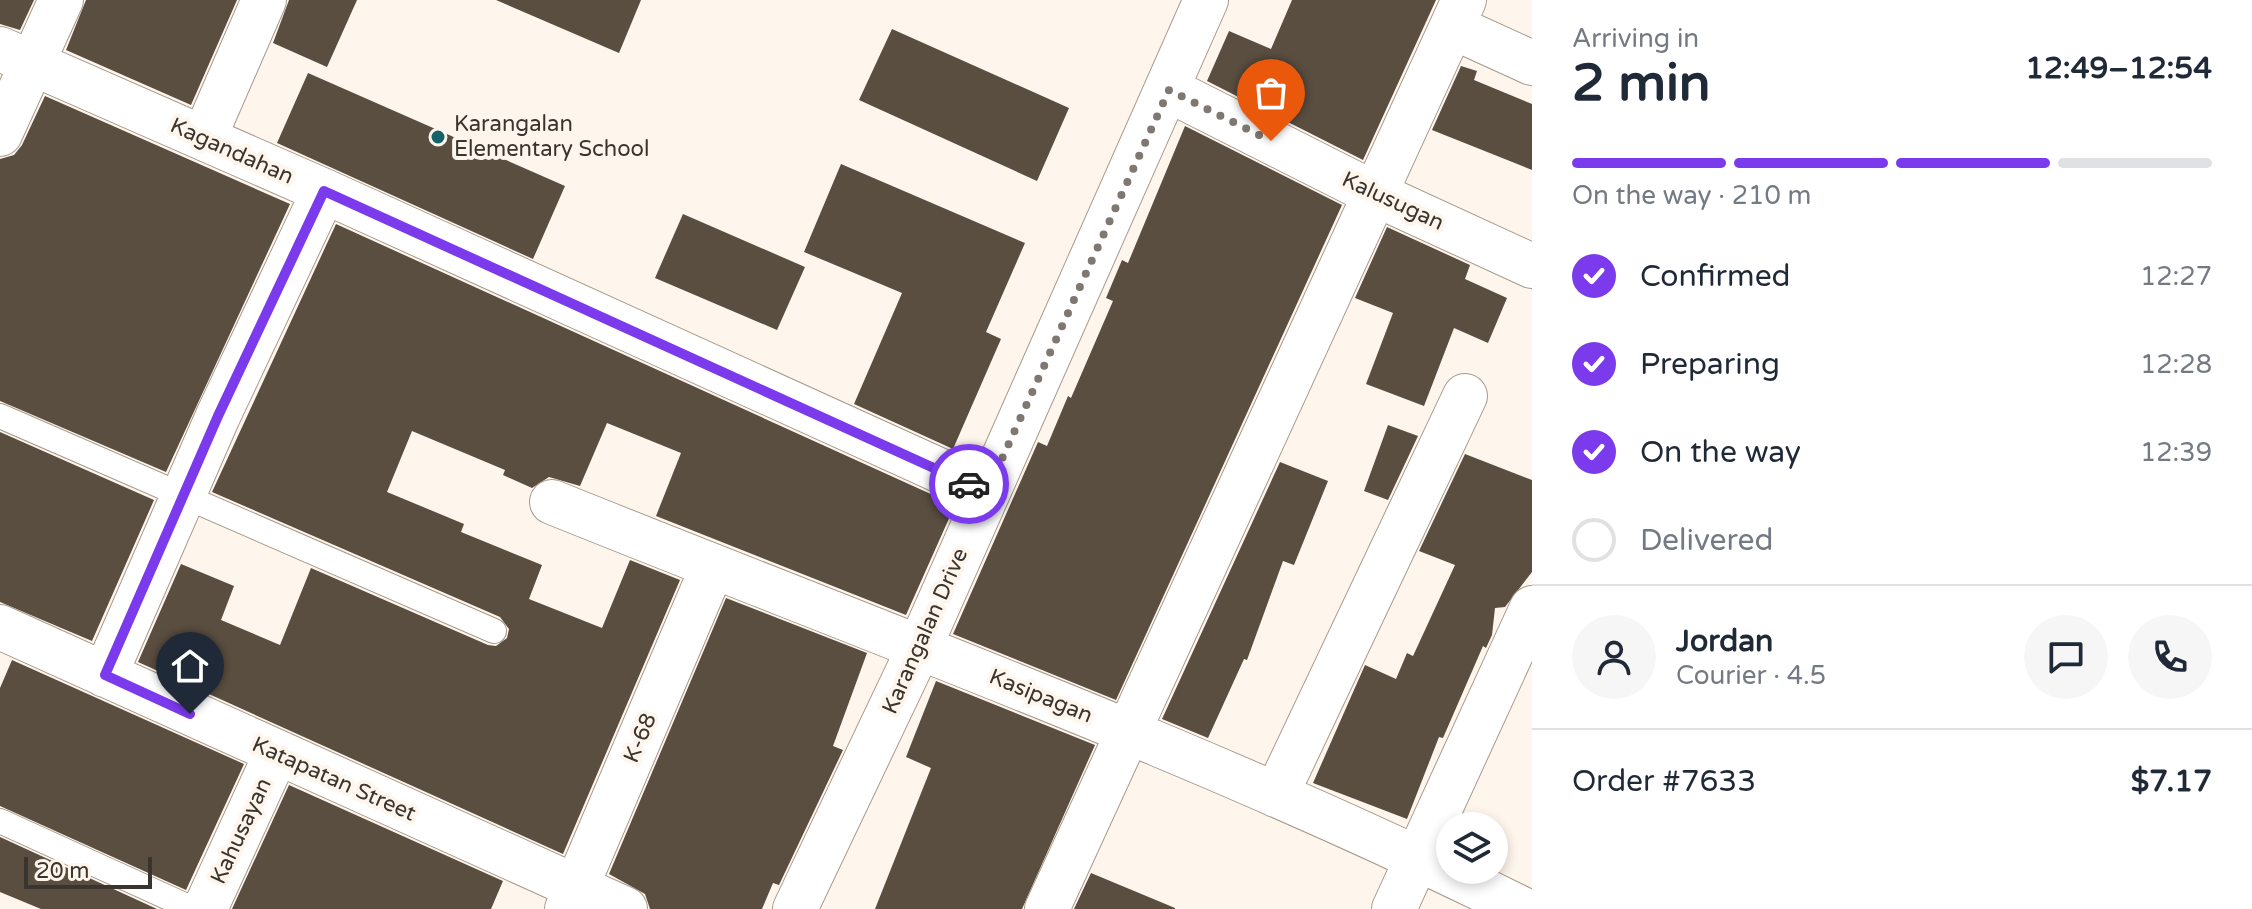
<!DOCTYPE html>
<meta charset="utf-8">
<style>
:root{--surface:#fff;--page:#f6f6f7;--text:#1f2937;--muted:#747a83;--line:#e0e1e3;--accent:#7c3aed}
body{margin:0;font-family:"Varela Round",sans-serif;background:var(--page);color:var(--text);height:100vh;display:flex;flex-direction:column;font-size:30px;white-space:nowrap}
*{box-sizing:border-box;margin:0}
p{font-size:26px;color:var(--muted)}
.icon{flex:none;width:44px;height:44px;fill:none;stroke:currentColor;stroke-width:2;stroke-linecap:round;stroke-linejoin:round}
.map{position:relative;flex:1;overflow:hidden}
.drawer{display:flex;flex-direction:column;background:var(--surface);width:720px}
.drawer>*{flex:none}
.fabs{position:absolute;left:1436px;top:812px;display:grid;gap:16px}
.fabs a{display:grid;place-items:center;width:72px;height:72px;border-radius:50%;background:var(--surface);box-shadow:0 4px 12px #0003;font-size:40px}
.scale{position:absolute;left:24px;bottom:20px;width:128px;box-sizing:border-box;padding-left:8px;border:4px solid #39342e;border-top:0;font-size:22px;line-height:28px;white-space:nowrap;color:#39342e;-webkit-text-stroke:6px #fef5ec;paint-order:stroke}
.pin{position:absolute;display:grid;place-items:center;width:68px;height:68px;color:#fff;margin:-82px -34px;border-radius:50% 50% 50% 0;rotate:-45deg;box-shadow:0 0 8px #0007}
.pin .icon{rotate:45deg}
.courier{position:absolute;display:grid;place-items:center;width:80px;height:80px;margin:-40px;border:6px solid #7c3aed;border-radius:50%;background:#fff;color:#222;box-shadow:0 2px 10px #0007}
.headline em{font-style:normal;font-weight:700}
.headline div{display:flex;flex-direction:column-reverse}
.headline{display:flex;align-items:center;justify-content:space-between;height:136px;padding:0 40px}
h1{font-size:52px;font-weight:700;line-height:60px}
.bar{display:grid;grid-template-columns:repeat(4,1fr);gap:12px 8px;align-content:center;height:96px;padding:0 40px}
.bar i{height:10px;border-radius:6px;background:var(--line)}
.bar .current{background:var(--accent)}
.bar p{grid-column:span 4}
.line{display:flex;align-items:center;gap:20px;padding:0 40px;border-top:2px solid var(--line)}
.line div{flex:1}
.round{display:grid;place-items:center;flex:none;width:84px;height:84px;border-radius:42px;background:var(--page)}
ol{padding:0 40px;list-style:none}
li{display:flex;align-items:center;gap:24px;height:88px}
li p{margin-inline-start:auto}
li .icon{padding:8px;border-radius:50%;background:var(--accent);color:#fff;stroke-width:4}
li:last-child{color:var(--muted)}
li i{width:44px;height:44px;border:4px solid var(--line);border-radius:50%}
main{display:flex;flex:1;min-height:0}
.map>svg:first-child{display:block}
.building{fill:#5a4e40}
.lines{fill:none;stroke-linecap:round;stroke-linejoin:round}
.service-casing{stroke:#a79a8b;stroke-width:26}
.minor-casing{stroke:#a79a8b;stroke-width:46}
.service{stroke:#fff;stroke-width:24}
.minor{stroke:#fff;stroke-width:44}
.done{stroke:#7e7870;stroke-width:8;stroke-dasharray:0 14.4}
.route{stroke:#7c3aed;stroke-width:10}
.poi-dot{fill:#136368;stroke:#fef5ec;stroke-width:3}
.labels{text-anchor:middle;dominant-baseline:central;stroke-width:8;stroke-linejoin:round;paint-order:stroke}
.poi-label{font-size:22px;fill:#39342e;stroke:#fef5ec;text-anchor:start}
.street-label{font-size:22px;fill:#39342e;stroke:#fef5ec}
</style>
<main>
<div class="map">
<svg width="1532" height="909" viewBox="0 0 1532 909">
<rect width="100%" height="100%" fill="#fef5ec"/>
<path class="building" d="M0 0H34L20 30 0 24Z
M86 0H237L191 105 66 50Z
M289 0H357L327 67 273 43Z
M496 0H641L619 53Z
M1292 0H1436L1363 160 1207 81 1229 31 1271 49Z
M892 29 1069 108 1037 181 859 100Z
M1461 66 1477 71 1474 80 1532 104V170L1432 130Z
M308 73 565 186 533 259 277 143Z
M45 96 290 204 166 472 0 401V159L14 155 22 145Z
M1185 126 1342 205 1116 700 953 634 1038 442 1047 446 1068 396 1071 398 1113 301 1106 298 1122 260 1128 263Z
M841 164 1025 243 986 332 1001 339 953 449 854 404 902 293 804 252Z
M683 214 805 267 777 330 655 278Z
M336 224 955 505 906 615 656 516 681 453 607 423 580 486 549 477 532 488 503 475 505 470 412 431 387 492 464 524 461 532 542 565 529 599 602 628 630 560 680 580 563 854 138 662 181 564 234 586 221 620 280 645 311 568 488 645 496 646 507 638 509 629 500 617 212 492Z
M1387 227 1470 265 1465 279 1507 298 1488 343 1454 328 1424 406 1366 384 1393 313 1355 298Z
M1388 425 1418 436 1388 500 1364 491Z
M0 432 154 500 92 641 0 602Z
M1465 454 1532 480V572L1505 607 1495 608 1492 635 1486 648 1483 646 1443 738 1439 737 1407 819 1313 783 1365 665 1396 679 1407 653 1413 656 1455 565 1419 551Z
M1280 462 1328 481 1294 565 1283 561 1247 660 1244 659 1208 738 1162 719Z
M726 598 867 653 833 746 843 750 779 885 773 883 762 909H650L645 894 609 874Z
M12 660 244 764 186 890 0 806V688Z
M936 681 1095 745 1022 909H875L931 768 906 757Z
M289 785 503 881 491 909H232Z
M0 837 157 909H41L0 892Z
M1091 873 1175 908V909H1074Z"/>
<g class="lines">
<defs>
<path id="service" d="M0 416 494 631
M0 821 193 909"/>
<path id="minor" d="M1453 27 1532 63
M0 49 324 191 987 492
M1169 90 1373 193 1532 266
M0 134 61 0
M204 138 264 0
M552 502C877 633 1208 753 1522 909
M0 627 625 909
M105 675 218 416 324 191
M1276 795 1465 396
M205 909 276 754
M567 909 713 566
M795 909 920 646 1206 0
M1047 909 1464 0
M1394 909 1532 608"/>
</defs>
<use href="#service" class="service-casing"/>
<use href="#minor" class="minor-casing"/>
<use href="#service" class="service"/>
<use href="#minor" class="minor"/>
</g>
<g class="lines">
<path class="done" d="M969 484 987 492 1169 90 1271 141"/>
<path class="route" d="M190 714 105 675 218 416 324 191 969 484"/>
</g>
<circle class="poi-dot" cx="438" cy="137" r="8"/>
<g class="labels">
<g class="poi-label">
<text x="454" y="124">Karangalan<tspan x="454" dy="25">Elementary School</tspan></text>
</g>
<g class="street-label">
<text transform="translate(232 151) rotate(24)">Kagandahan</text>
<text transform="translate(1393 201) rotate(25)">Kalusugan</text>
<text transform="translate(925 631) rotate(-66)">Karangalan Drive</text>
<text transform="translate(1041 696) rotate(22)">Kasipagan</text>
<text transform="translate(640 738) rotate(-67)">K-68</text>
<text transform="translate(334 779) rotate(24)">Katapatan Street</text>
<text transform="translate(241 831) rotate(-65)">Kahusayan</text>
</g>
</g>
</svg>
<div class="fabs">
<a><svg class="icon" aria-label="layers" viewBox="0 0 24 24"><path d="M12 4l9 5-9 5-9-5zM3 14l9 5 9-5"/></svg></a>
</div>
<div class="scale">20 m</div>
<div class="pin" style="left:1271px;top:141px;background:#ea580c"><svg class="icon" aria-label="bag" viewBox="0 0 24 24"><path d="M5 8h14l-1 12H6zM9 8a3 3 0 0 1 6 0"/></svg></div>
<div class="pin" style="left:190px;top:714px;background:#1f2937"><svg class="icon" aria-label="home" viewBox="0 0 24 24"><path d="M3 11l9-7 9 7M6 9v11h12V9"/></svg></div>
<div class="courier" style="left:969px;top:484px"><svg class="icon" aria-label="car" viewBox="0 0 24 24"><path d="M5 17H2v-5l4-1 3-4h7l3 4 3 1v5h-3M9 17h6M6 11h13"/><circle cx="7" cy="17" r="2"/><circle cx="17" cy="17" r="2"/></svg></div>
</div>
<section class="drawer">
<div class="headline"><div><h1>2 min</h1><p>Arriving in</p></div><em>12:49–12:54</em></div>
<div class="bar"><i class="current"></i><i class="current"></i><i class="current"></i><i></i><p>On the way · 210 m</p></div>
<ol>
<li><svg class="icon" aria-label="check" viewBox="0 0 24 24"><path d="M5 12l5 5 9-10"/></svg>Confirmed<p>12:27</p></li>
<li><svg class="icon" aria-label="check" viewBox="0 0 24 24"><path d="M5 12l5 5 9-10"/></svg>Preparing<p>12:28</p></li>
<li><svg class="icon" aria-label="check" viewBox="0 0 24 24"><path d="M5 12l5 5 9-10"/></svg>On the way<p>12:39</p></li>
<li><i></i>Delivered</li>
</ol>
<div class="line" style="height:144px"><a class="round"><svg class="icon" aria-label="person" viewBox="0 0 24 24"><circle cx="12" cy="8" r="4"/><path d="M4 21q1-7 8-7t8 7"/></svg></a><div><b>Jordan</b><p>Courier · 4.5</p></div><a class="round"><svg class="icon" aria-label="chat" viewBox="0 0 24 24"><path d="M4 5h16v11H9l-5 4z"/></svg></a><a class="round"><svg class="icon" aria-label="phone" viewBox="0 0 24 24"><path d="M5 4h4l2 5-3 2q2 4 5 5l2-3 5 2v4C11 20 4 13 5 4z"/></svg></a></div>
<div class="line" style="height:104px"><div>Order #7633</div><b>$7.17</b></div>
</section>
</main>
